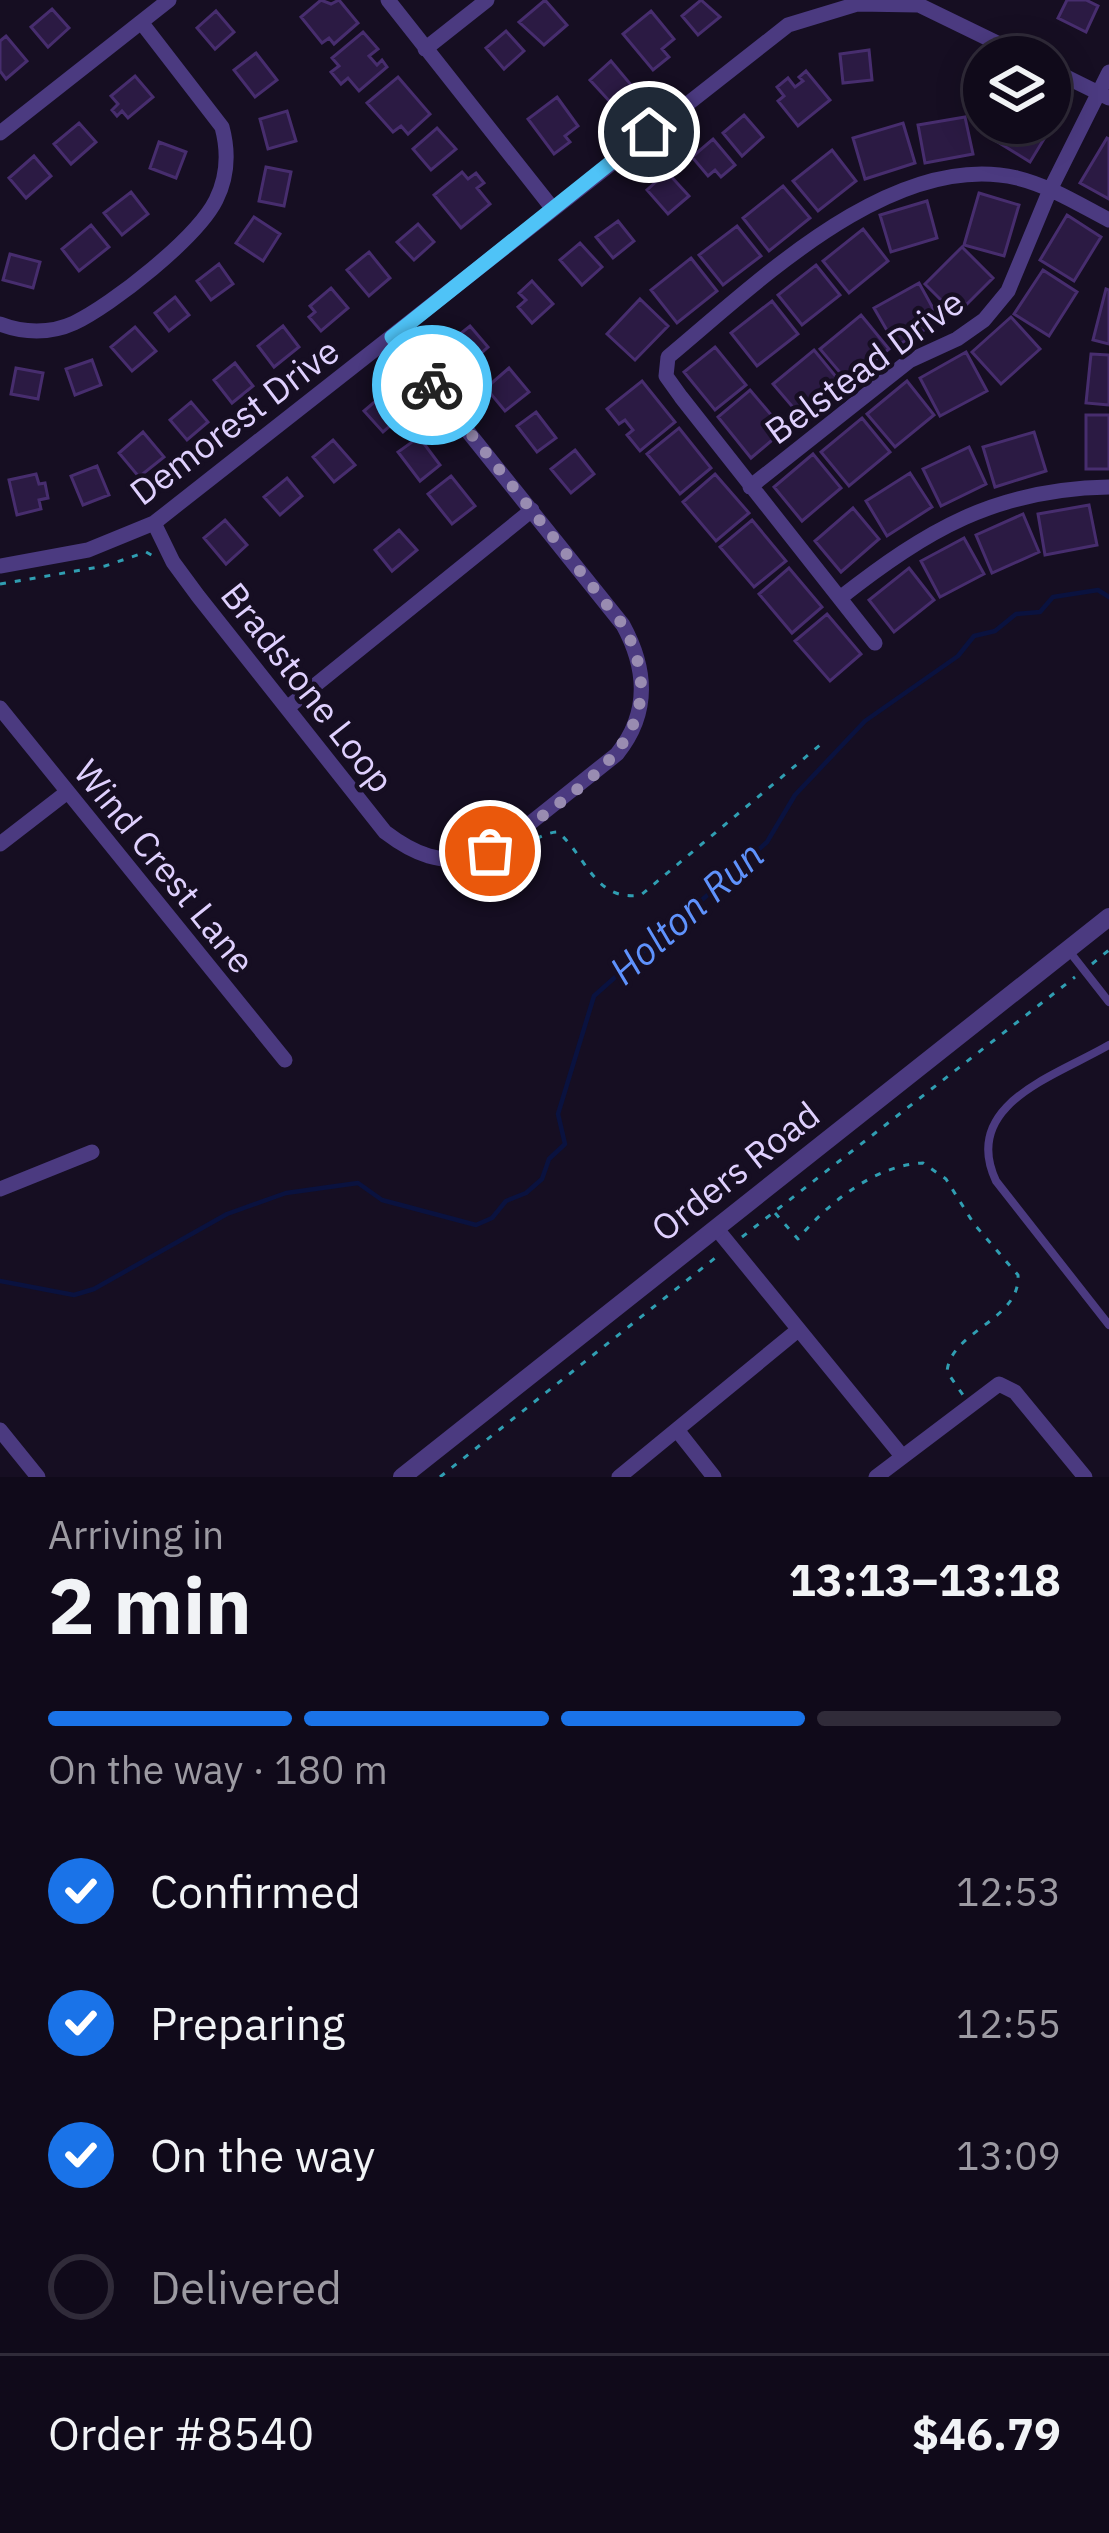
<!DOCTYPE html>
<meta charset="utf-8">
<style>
:root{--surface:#100a1a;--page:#191323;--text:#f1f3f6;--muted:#9c9aa2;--line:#302b39;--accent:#1a73e8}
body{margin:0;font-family:"IBM Plex Sans",sans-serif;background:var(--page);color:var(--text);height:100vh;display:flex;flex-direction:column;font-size:45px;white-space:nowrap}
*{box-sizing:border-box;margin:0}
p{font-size:39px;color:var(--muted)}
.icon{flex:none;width:66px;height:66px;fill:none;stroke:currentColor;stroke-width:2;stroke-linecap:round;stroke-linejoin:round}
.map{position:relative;height:1477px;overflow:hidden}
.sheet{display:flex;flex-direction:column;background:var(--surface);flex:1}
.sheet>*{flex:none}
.buttons{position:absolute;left:963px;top:36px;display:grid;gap:24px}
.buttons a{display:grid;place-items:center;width:108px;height:108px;border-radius:50%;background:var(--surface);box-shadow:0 6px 30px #0003,0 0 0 3px var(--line);font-size:60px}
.pin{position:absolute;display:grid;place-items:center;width:102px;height:102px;color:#fff;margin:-51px;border:6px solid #fff;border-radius:50%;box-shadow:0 3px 12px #0007}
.courier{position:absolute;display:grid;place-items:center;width:120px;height:120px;margin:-60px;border:9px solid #4fc3f7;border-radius:50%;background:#fff;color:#222;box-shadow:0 3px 15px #0007}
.overview em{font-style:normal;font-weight:700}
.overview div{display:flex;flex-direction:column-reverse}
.overview{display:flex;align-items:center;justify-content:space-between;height:204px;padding:0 48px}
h1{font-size:78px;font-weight:700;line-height:90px}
.bar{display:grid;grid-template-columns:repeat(4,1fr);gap:18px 12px;align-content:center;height:144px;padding:0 48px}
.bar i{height:15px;border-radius:9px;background:var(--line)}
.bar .on{background:var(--accent)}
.bar p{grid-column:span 4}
.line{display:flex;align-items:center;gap:30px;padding:0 48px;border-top:3px solid var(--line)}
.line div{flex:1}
ol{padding:0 48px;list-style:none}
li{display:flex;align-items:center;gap:36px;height:132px}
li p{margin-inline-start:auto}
li .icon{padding:12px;border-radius:50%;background:var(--accent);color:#fff;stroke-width:4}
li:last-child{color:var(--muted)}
li i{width:66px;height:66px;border:6px solid var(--line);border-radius:50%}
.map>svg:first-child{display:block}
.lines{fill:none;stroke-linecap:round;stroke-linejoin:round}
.stream{stroke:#0a123f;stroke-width:4.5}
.building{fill:#2b1a43;stroke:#472d6e;stroke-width:3}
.path{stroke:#309eb2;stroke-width:3;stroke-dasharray:6 9;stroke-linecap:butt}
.service{stroke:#4b3a80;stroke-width:8}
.minor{stroke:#4b3a80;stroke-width:15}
.tertiary{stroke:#4b3a80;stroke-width:18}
.done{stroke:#998cb1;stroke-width:12;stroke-dasharray:0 21.6}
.route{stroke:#4fc3f7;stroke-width:15}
.labels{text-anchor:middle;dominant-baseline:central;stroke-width:9;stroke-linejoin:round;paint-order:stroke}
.street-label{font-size:36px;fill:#dfd0fe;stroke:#160e22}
.water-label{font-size:39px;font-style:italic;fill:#5f92fc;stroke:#160e22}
</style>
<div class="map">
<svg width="1109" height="1477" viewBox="0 0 1109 1477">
<rect width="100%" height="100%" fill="#160e22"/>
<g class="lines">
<path class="stream" d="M0 1281 74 1295 94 1289 227 1214 286 1193 358 1183 382 1200 476 1225 492 1218 506 1201 526 1193 542 1179 549 1159 565 1144 558 1114 594 996 767 842 795 795 865 721 958 656 974 636 995 631 1016 614 1040 612 1053 597 1098 590 1109 597"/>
</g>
<path class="building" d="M321 0 331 4 339 0 358 23 334 44 329 38 322 43 301 17Z
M545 0 567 25 544 45 519 22Z
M701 0 720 17 698 35 682 16Z
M1067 0H1086L1098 6 1086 32 1058 18Z
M52 9 69 28 48 47 31 27Z
M216 11 234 32 215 49 197 28Z
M651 11 674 39 662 49 669 57 653 70 623 34Z
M506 31 524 51 504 69 486 48Z
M363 32 378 49 369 56 377 65 382 60 387 67 359 91 348 78 341 84 331 72 339 66 332 58Z
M6 36 27 61 6 79 0 71V41Z
M869 50 872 80 843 83 840 54Z
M256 53 277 80 255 97 234 70Z
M611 61 632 86 612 104 590 80Z
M806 71 830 100 798 126 778 101 784 96 777 87 788 78 795 87 803 81 799 77Z
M135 76 153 97 128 118 122 111 117 116 112 110 118 104 111 96Z
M398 77 430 114 408 134 401 126 393 132 367 103Z
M557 97 578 126 565 136 570 142 554 154 528 119Z
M287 111 296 141 268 149 260 119Z
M1050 111 1058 116 1030 162 996 141 1007 123H1050Z
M744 115 763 137 742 156 723 133Z
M965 117 973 154 925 163 918 125Z
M79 123 96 142 71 164 54 144Z
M903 123 915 163 865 179 853 138Z
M437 128 456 149 431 170 413 149Z
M1107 138 1109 139V199L1080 183Z
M713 139 735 165 721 177 715 170 708 176 692 157Z
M159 142 186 152 176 178 150 168Z
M832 150 856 181 818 211 793 181Z
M34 156 51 176 26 198 9 178Z
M266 167 291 172 284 206 259 201Z
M462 172 468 179 476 173 484 183 477 188 490 204 461 228 434 195Z
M667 172 689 196 668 214 647 190Z
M783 186 810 218 769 251 743 218Z
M131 192 148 214 122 235 104 213Z
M979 193 1019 205 1004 256 964 245Z
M927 201 937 238 891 252 880 215Z
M1067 215 1101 237 1074 281 1040 260Z
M254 217 280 234 263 261 236 243Z
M618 221 634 241 613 258 596 237Z
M418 224 434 242 414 260 397 242Z
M91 225 109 247 79 271 62 249Z
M737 226 761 256 723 285 699 255Z
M863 229 888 261 849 293 823 261Z
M580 243 602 267 582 285 560 260Z
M962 247 993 278 956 315 925 284Z
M369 252 390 278 369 296 347 270Z
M10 254 40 262 33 288 3 280Z
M691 258 717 291 677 323 651 290Z
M219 264 233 284 211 300 197 281Z
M816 265 840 295 802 325 778 295Z
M1043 270 1077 292 1049 336 1014 314Z
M532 281 553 304 532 323 518 307 526 300 519 293Z
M919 283 940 321 896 346 874 308Z
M331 288 348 308 321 331 309 317 315 312 310 306Z
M1106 289 1109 290V344L1093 340Z
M175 297 189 315 169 331 155 313Z
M640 299 668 326 635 360 607 334Z
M772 301 798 334 757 366 731 333Z
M861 315 889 349 848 382 820 349Z
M1011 317 1040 349 1001 384 972 352Z
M283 326 299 347 274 367 258 346Z
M470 326 488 347 469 364 450 342Z
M135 327 156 351 132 371 111 347Z
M715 347 746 385 715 410 684 372Z
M814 350 842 384 802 418 773 384Z
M966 352 987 391 940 416 920 378Z
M1091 354 1109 355V405L1086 403Z
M92 360 101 385 75 395 66 369Z
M235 363 253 386 232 403 214 380Z
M16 368 43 373 38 399 11 394Z
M509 368 529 392 505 411 486 388Z
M642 381 675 422 640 451 627 435 633 430 625 420 619 424 607 409Z
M907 381 934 415 895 447 867 414Z
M750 390 784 430 751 458 718 417Z
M386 392 405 413 383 432 364 411Z
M191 402 208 422 187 440 170 420Z
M536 412 556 438 537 452 517 426Z
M1086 415H1109V469H1086Z
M862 418 890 452 849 486 821 452Z
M679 428 711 468 680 494 647 454Z
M143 432 164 457 139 477 119 453Z
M1034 432 1046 471 995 487 983 447Z
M419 437 440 465 420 481 398 452Z
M333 440 355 465 334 482 313 457Z
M969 447 986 484 941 506 923 469Z
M575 450 594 474 571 493 551 469Z
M813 454 841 488 802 521 774 487Z
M97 466 109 495 83 505 71 476Z
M910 473 932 507 887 536 866 501Z
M36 474 39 484 45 483 48 498 39 500 41 509 17 515 9 480Z
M715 474 749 513 716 541 683 502Z
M451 476 475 506 452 524 428 494Z
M287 478 302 496 280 515 264 497Z
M1089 505 1097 545 1045 555 1038 514Z
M853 508 879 539 841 572 815 541Z
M1023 514 1039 552 992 573 976 535Z
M225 520 247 545 226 564 204 538Z
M752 520 786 561 754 587 720 547Z
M399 530 417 550 392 571 375 550Z
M964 538 984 574 940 597 921 561Z
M789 568 822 607 792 633 759 594Z
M909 568 934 600 894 632 869 600Z
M827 614 861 654 830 681 795 641Z"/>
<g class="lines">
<path class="path" d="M0 584 105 566 146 552 153 556
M484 868C507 861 537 832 558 832 587 857 595 902 641 895L820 745
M1092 964 1109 950
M775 1213 798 1239C828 1203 875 1165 923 1163L946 1179 974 1224 1018 1275C1021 1320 950 1331 947 1372L963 1395
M742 1237 1075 977
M440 1477 720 1254"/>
<path class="service" d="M1069 951 1109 1002
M1109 1045C1056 1076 960 1104 996 1181L1109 1325"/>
<path class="minor" d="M388 0 553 209
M425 49 487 0
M1050 69 1109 98
M0 133 169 0
M0 324C23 333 50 334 74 323 112 305 197 238 216 200 228 176 229 153 222 127L141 22
M750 487 909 361 957 339 984 320 1008 291 1050 190 1109 72
M154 523 173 562 198 596 385 832C449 881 487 858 543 813 568 793 593 773 617 754 650 713 647 669 623 625L392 337
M0 566 88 550 154 523 788 25 857 4 919 5 1026 57
M840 598C927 530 995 489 1109 487
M875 643 681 397 666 376 668 357C756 284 892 149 1017 178 1050 186 1080 205 1109 220
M0 708 285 1060
M287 708 532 510
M0 844 66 793
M0 1189 92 1152
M716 1228 902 1456
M0 1430 38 1477
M677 1430 714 1477
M619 1477 798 1330
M876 1477 999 1384 1015 1392 1085 1477"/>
<path class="tertiary" d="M402 1477 1109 917"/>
</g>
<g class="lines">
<path class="done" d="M432 385 623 625C683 736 580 784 505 844L490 851"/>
<path class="route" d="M432 385 392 337 649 132"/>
</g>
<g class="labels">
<g class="street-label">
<text transform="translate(864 366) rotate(-36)">Belstead Drive</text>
<text transform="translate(234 421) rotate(-37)">Demorest Drive</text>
<text transform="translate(308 687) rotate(52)">Bradstone Loop</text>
<text transform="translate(165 866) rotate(51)">Wind Crest Lane</text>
<text transform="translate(735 1171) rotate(-38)">Orders Road</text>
</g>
<g class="water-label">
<text transform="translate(686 912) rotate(-42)">Holton Run</text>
</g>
</g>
</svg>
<div class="buttons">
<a><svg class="icon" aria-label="layers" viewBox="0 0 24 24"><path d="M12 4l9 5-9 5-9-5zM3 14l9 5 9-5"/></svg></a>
</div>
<div class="pin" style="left:490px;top:851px;background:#ea580c"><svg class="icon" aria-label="bag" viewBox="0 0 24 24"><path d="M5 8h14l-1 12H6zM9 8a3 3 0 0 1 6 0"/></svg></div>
<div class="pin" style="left:649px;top:132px;background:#1f2937"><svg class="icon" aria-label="home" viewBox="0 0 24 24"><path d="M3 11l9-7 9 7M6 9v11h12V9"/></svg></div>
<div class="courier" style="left:432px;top:385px"><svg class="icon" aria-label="bike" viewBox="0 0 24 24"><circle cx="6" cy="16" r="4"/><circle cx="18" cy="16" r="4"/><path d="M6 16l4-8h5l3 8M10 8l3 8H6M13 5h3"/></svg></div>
</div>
<section class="sheet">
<div class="overview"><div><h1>2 min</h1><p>Arriving in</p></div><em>13:13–13:18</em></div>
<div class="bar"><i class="on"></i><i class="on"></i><i class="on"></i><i></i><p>On the way · 180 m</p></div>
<ol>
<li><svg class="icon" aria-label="check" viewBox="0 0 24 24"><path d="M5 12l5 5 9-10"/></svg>Confirmed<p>12:53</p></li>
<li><svg class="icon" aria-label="check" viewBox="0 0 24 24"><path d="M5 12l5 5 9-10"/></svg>Preparing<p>12:55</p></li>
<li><svg class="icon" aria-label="check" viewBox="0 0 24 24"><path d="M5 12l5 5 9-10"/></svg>On the way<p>13:09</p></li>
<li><i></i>Delivered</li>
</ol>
<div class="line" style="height:156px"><div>Order #8540</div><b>$46.79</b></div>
</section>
